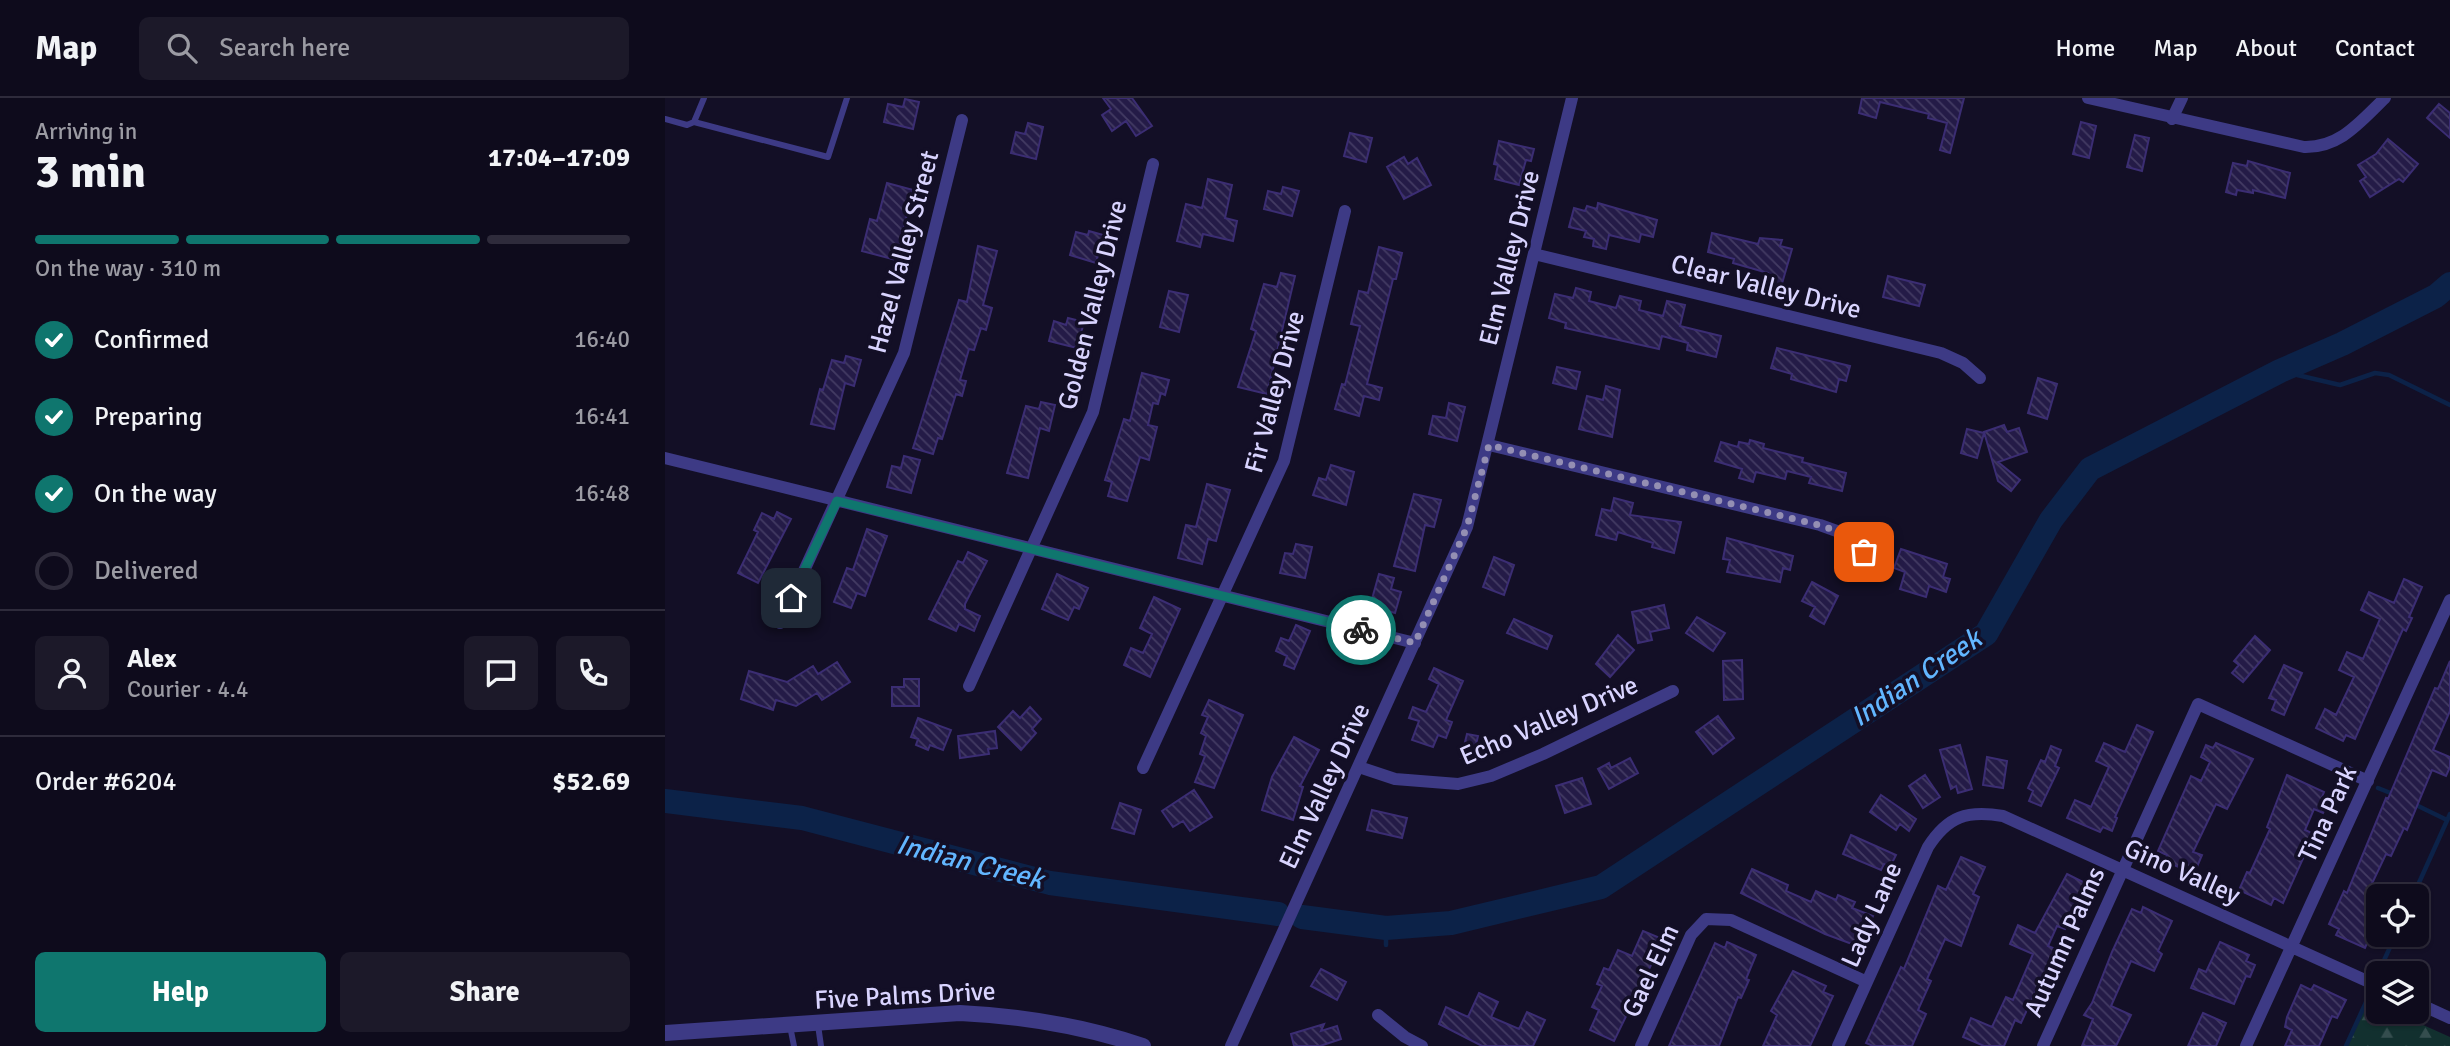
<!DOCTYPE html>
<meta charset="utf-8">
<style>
:root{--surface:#0e0b1c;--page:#1c1929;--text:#f1f3f6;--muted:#9b9ba3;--line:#2e2b3b;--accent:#0f766e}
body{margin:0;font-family:Signika,sans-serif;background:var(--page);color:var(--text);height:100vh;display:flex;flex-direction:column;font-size:26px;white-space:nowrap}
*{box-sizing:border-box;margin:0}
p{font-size:23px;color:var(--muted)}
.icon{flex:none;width:38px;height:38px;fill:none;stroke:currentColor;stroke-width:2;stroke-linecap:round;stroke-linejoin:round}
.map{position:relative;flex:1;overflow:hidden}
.sheet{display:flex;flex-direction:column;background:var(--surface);width:665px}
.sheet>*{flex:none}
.buttons{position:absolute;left:1701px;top:786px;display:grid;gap:14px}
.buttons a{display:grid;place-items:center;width:63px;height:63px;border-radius:10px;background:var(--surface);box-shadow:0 2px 5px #0004,0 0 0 2px var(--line);font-size:35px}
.pin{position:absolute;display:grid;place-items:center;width:60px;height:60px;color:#fff;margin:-30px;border-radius:14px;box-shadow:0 4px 10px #0006}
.courier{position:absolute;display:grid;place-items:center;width:70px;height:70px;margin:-35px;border:5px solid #0f766e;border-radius:50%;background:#fff;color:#222;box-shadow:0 2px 9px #0007}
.head em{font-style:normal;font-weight:700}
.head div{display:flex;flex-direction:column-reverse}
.head{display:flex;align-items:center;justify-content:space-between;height:119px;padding:0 35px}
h1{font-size:46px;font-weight:700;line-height:52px}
.bar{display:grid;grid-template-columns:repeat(4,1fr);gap:10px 7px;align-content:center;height:84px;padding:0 35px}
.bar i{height:9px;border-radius:5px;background:var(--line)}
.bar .on{background:var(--accent)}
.bar p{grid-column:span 4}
.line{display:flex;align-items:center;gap:18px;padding:0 35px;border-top:2px solid var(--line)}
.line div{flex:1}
.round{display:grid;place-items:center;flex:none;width:74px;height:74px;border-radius:10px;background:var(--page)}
ol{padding:0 35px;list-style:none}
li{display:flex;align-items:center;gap:21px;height:77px}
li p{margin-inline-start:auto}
li .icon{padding:7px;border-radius:50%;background:var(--accent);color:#fff;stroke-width:4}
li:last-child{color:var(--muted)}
li i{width:38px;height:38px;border:4px solid var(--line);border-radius:50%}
.button{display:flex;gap:14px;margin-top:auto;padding:14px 35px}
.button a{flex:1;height:80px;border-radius:10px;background:var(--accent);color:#fff;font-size:28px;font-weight:700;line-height:80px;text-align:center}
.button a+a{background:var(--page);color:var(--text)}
header{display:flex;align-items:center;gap:42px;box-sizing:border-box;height:98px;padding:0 35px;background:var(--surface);border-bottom:2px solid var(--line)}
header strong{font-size:33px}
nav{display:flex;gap:38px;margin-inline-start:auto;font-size:24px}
.search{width:490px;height:63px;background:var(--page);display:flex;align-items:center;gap:18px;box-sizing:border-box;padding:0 24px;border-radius:10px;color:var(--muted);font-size:26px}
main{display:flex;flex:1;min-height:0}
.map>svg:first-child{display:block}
.forest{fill:url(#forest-firs)}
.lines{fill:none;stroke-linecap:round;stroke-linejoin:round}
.stream{stroke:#0c2248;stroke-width:4.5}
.river{stroke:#0c2248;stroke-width:24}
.building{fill:url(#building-back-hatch);stroke:#3b2d73;stroke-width:2}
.service{stroke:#3d3a85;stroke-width:6}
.minor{stroke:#3d3a85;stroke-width:12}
.tertiary{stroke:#3d3a85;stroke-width:16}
.done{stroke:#948fb3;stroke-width:7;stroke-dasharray:0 12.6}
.route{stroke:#0f766e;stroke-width:9}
.labels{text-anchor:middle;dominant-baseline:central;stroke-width:7;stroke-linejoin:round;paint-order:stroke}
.street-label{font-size:26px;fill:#d9d4ff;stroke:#130f26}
.water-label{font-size:28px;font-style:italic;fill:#62b6ff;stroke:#130f26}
</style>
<header>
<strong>Map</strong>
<div class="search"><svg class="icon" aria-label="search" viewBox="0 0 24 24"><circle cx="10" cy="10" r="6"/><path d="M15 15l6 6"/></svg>Search here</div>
<nav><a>Home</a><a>Map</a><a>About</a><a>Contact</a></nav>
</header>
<main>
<section class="sheet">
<div class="head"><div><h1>3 min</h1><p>Arriving in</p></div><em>17:04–17:09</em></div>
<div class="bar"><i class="on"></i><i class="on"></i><i class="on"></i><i></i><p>On the way · 310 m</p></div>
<ol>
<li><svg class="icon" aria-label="check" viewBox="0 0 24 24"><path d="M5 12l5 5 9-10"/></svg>Confirmed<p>16:40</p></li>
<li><svg class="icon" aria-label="check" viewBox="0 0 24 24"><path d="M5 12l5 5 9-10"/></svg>Preparing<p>16:41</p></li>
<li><svg class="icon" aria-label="check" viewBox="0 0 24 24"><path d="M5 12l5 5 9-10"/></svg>On the way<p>16:48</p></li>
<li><i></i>Delivered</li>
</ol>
<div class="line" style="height:126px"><a class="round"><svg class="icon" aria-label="person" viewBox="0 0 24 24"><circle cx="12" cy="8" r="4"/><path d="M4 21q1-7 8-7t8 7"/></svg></a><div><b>Alex</b><p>Courier · 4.4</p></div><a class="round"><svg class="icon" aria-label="chat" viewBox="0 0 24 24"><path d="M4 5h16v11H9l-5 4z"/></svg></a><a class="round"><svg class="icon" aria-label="phone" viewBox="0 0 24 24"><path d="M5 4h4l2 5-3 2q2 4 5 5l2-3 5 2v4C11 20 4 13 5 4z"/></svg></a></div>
<div class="line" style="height:91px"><div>Order #6204</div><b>$52.69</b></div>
<div class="button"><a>Help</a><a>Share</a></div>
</section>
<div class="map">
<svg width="1785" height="948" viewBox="0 0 1785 948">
<defs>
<pattern id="forest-firs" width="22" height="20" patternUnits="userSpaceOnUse" patternTransform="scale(1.75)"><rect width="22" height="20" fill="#12302f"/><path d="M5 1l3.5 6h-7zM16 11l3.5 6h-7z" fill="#344d4e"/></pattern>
<pattern id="building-back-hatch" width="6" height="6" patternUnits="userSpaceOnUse" patternTransform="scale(1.75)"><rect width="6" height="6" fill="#241b47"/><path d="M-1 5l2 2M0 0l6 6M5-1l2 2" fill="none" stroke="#433b63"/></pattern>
</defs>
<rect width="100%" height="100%" fill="#130f26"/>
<path class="forest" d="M1703 903 1713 906V914H1729L1785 939V948H1682Z"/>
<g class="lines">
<path class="stream" d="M1615 273 1675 287 1710 275 1724 277 1785 307
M1713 690 1728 696
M1749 706 1782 722
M1748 798 1785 716
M721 847V830
M1716 869 1731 836
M1681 948 1702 902"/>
<path class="river" d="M0 703 137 720 385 785 613 816
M637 819 721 830 786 825 936 789 1321 536 1386 422 1425 371 1615 273 1677 246 1771 198 1785 186"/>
</g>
<path class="building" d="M438 0H467L487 28 471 38 461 23 447 33 437 17 446 11Z
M1197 0H1299L1285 55 1275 52 1282 25 1263 20 1264 16 1215 4 1211 20 1194 15Z
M240 1 254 4 248 31 219 24 223 6 238 9Z
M1774 6 1785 15V40L1762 20Z
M1416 24 1431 28 1424 60 1408 56Z
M363 25 378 29 371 61 346 55 351 34 360 36Z
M685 35 707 40 701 64 679 58Z
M1470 37 1484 40 1477 73 1462 69Z
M1723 41 1753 66 1738 84 1734 81 1705 99 1695 83 1701 79 1693 67 1711 56Z
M834 43 869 51 866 63 861 62 854 87 830 81 833 67 829 66Z
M739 59 743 66 752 60 766 87 739 101 722 69Z
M1583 63 1625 75 1620 100 1588 92V95L1572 92 1571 97 1561 94 1568 65 1582 68Z
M543 81 567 87 560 120 572 123 568 143 538 136 535 149 512 143 521 106 537 110Z
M222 85 248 92 231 162 197 153 205 121 212 123Z
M618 89 634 93 627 118 599 111 603 93 616 96Z
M933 105 992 122 988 139 976 136 974 144 944 137 941 151 928 148 929 141 919 139 921 133 904 129 909 110 920 113 922 108 932 111Z
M424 133 438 137 431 165 405 157 411 134 423 137Z
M1047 135 1093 146 1095 140 1117 142 1115 148 1127 151 1116 189 1100 184 1103 175 1068 165 1069 161 1043 154Z
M313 148 332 153 318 207 327 210 321 232 316 230 309 252 304 251 295 282 301 283 297 298 291 296 277 341 273 340 268 356 248 350 294 202 302 204Z
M714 149 737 155 731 181H728L702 286 717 290 714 302 699 298 694 318 670 311 677 286 680 287 695 228 686 226 694 193 703 195Z
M616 175 630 178 602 296 573 289 591 233 586 231 599 186 612 189Z
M1223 178 1260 187 1254 208 1218 199Z
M911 190 926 194 924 203 951 210 955 198 976 203 974 212 998 218 1002 203 1020 207 1015 228 1056 238 1051 259 1022 252 1023 245 997 238 994 251 900 230 901 225 884 220 890 196 908 200Z
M504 193 523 197 514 234 495 229Z
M403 220 419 224 412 250 384 243 389 223 401 227Z
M1112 250 1185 268 1181 283 1174 281 1171 294 1126 281 1127 276 1106 270Z
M181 258 196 262 189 288 180 285 169 331 146 326 155 291 158 292 167 262 179 265Z
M892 269 915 274 911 291 888 285Z
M477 275 504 282 500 297 496 295 493 306 488 305 483 327 492 329 484 362 475 359 462 403 443 398 447 384 440 382 459 321 465 323Z
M1373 280 1392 286 1382 321 1363 315Z
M941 288 955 292 947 339 914 331 922 298 938 302Z
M376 304 390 307 384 333 375 330 363 380 342 375 361 308 374 311Z
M784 305 800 309 792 343 764 336 768 318 781 320Z
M1339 327 1342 334 1354 330 1362 354 1333 364 1355 382 1346 393 1333 383 1319 334Z
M1302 331 1319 335 1312 360 1296 355Z
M1085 342 1099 346 1098 350 1138 360 1137 364 1181 375 1177 393 1144 385 1146 379 1122 373 1120 381 1091 374 1088 384 1074 380 1077 371 1050 363 1056 344 1073 349 1074 344 1084 346Z
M239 358 255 362 246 395 222 389 227 368 236 370Z
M666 367 689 374 681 407 648 397 654 380 661 382Z
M542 386 565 392 551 443 543 441 537 466 513 460 521 427 531 429Z
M749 396 776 402 769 429 760 427 750 473 729 468Z
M949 400 968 405 965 417 1016 424 1009 455 987 449 988 445 953 434 951 442 931 437 937 411 946 413Z
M112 414 126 421 93 485 73 475 93 434 89 432 97 415 109 421Z
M202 431 222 438 200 498 192 495 186 510 169 504 182 470 188 472Z
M1062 440 1128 458 1125 472 1118 470 1115 484 1062 474 1065 462 1058 461Z
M631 446 647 449 640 480 615 475 620 455 628 456Z
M1236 451 1282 466 1278 479 1285 481 1281 494 1264 488 1261 499 1235 491 1240 474 1229 470Z
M303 454 322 463 300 506V511L315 518 309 533 294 526 291 533 264 521 293 463 298 465Z
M829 459 849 467 839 497 818 489Z
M392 476 423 490 414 511 409 509 403 522 377 511Z
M714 476 729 480 726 491 736 494 730 515 705 508Z
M1739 481 1757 489 1744 519 1747 520 1741 533 1738 531 1690 641 1681 637 1678 643 1651 630 1660 611 1671 617 1689 579 1674 572 1682 554 1698 561 1715 521 1696 512 1704 494 1729 505Z
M1147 484 1173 498 1159 526 1145 518 1150 509 1137 503Z
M489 499 515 511 485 579 459 567 466 550 478 555 487 536 475 530Z
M999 507 1004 530 985 534 987 542 973 545 967 514Z
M1032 519 1060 535 1048 553 1021 535Z
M849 521 887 538 882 551 842 535Z
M631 527 645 533 629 571 619 567 622 558 611 553 616 540 624 543Z
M953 537 969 552 945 579 931 566Z
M1590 538 1605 552 1578 584 1567 575 1574 567 1569 563Z
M1077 562 1078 601 1059 602 1058 563Z
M1785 563V613L1768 652 1785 659V669L1781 678 1767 672 1742 732 1739 730 1726 758 1721 756 1702 796 1713 801V820L1700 850 1671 837 1674 831 1664 826 1679 793 1682 795 1721 700 1723 701 1770 590 1773 591Z
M172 564 185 584 157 602 152 595 131 608 111 602 108 612 76 601 84 573 122 584 148 568 153 576Z
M1619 567 1637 575 1619 617 1607 612 1611 602 1604 600Z
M769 570 798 583 781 622 787 624 781 640 773 637 768 649 747 642 754 623 744 620 748 609 761 614 774 586 764 581Z
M239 581H254V608H227V589H239Z
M544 602 578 617 549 690 530 684 540 658 535 656 541 638 536 635 543 619 537 617Z
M365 609 376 621 367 631 371 635 356 652 333 629 348 613 355 620Z
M1053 618 1069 640 1048 656 1031 634Z
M253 620 286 632 278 652 265 647 263 652 251 647 253 641 246 639Z
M1472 627 1488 634 1450 719 1452 720 1447 733 1438 729 1435 734 1402 720 1410 702 1426 709 1444 669 1431 663 1439 645 1460 654Z
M330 633 332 650 323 651 324 656 295 660 293 638Z
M802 636 813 638 807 663 796 660Z
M629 639 654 652 635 688 638 689 628 722 597 712 607 679Z
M1551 645 1588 661 1562 711 1551 706 1528 754 1537 757 1529 776 1500 763 1502 757 1493 753 1526 678 1536 683 1545 664 1536 659 1541 647 1548 650Z
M1295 647 1307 691 1293 695 1291 688 1286 691 1275 652Z
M1386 648 1396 652 1390 668 1394 670 1376 708 1364 703 1368 693 1363 690 1376 662 1380 664Z
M1322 659 1342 663 1338 690 1318 687Z
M965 660 973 675 944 691 933 671 944 665 946 670Z
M1260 677 1275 699 1258 710 1244 688Z
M1622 677 1659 694 1657 699 1664 702 1658 715 1649 711 1640 732 1649 736 1618 805 1609 800 1606 807 1574 792 1582 774 1585 775 1605 731 1602 729Z
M917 680 926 706 900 715 891 688Z
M529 692 547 719 525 733 518 723 508 729 497 713Z
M1216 697 1251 721 1244 733 1235 726 1231 732 1205 714Z
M455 705 476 712 469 736 447 730Z
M707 712 742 720 737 740 702 732Z
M1186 737 1231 757 1225 769 1219 766 1216 772 1178 756Z
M1296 759 1320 769 1308 796 1314 799 1296 848 1280 841 1262 881 1266 883 1253 912 1261 916 1247 948H1208L1201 945 1236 869 1239 871 1273 788 1281 792Z
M1087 771 1123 787 1121 793 1146 804 1151 793 1171 802 1173 797 1190 804 1187 810 1208 818 1195 849 1160 836 1076 795Z
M1402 776 1420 785 1400 831 1392 828 1383 848 1393 852 1387 865 1384 864 1356 925 1350 922 1339 948H1319L1298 939 1306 920 1327 929 1341 899 1348 902 1368 856 1345 846 1353 827 1370 835Z
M1478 809 1507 823 1493 853 1497 856 1489 873 1466 863 1446 908 1466 917 1451 948H1417L1428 921 1419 917 1427 905 1447 854 1467 811 1476 815Z
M978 833 995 840 986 867 949 943 925 932 934 912 927 909 937 888 932 886 939 870 944 872 953 852 967 858Z
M1062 844 1091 857 1081 881 1084 882 1076 900 1073 899 1054 948H1004L1050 845 1060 850Z
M1555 844 1584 857 1581 863 1590 867 1585 879 1581 878 1569 906 1526 890 1534 871 1541 874Z
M656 871 681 884 672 902 646 888Z
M1128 873 1161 888 1158 894 1168 898 1145 948H1098L1112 917 1106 913Z
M1636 887 1646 892 1649 887 1681 902 1672 920 1667 918 1654 948H1620L1627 932 1620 929 1622 919Z
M814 895 833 904 826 919 854 931 862 914 880 922 868 948H817L774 926 781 909 803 919Z
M1538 915 1561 925 1551 948H1523Z
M659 926 656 933 672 928 676 941 655 948H629L626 936Z"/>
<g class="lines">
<path class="service" d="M0 21 22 27 29 24 39 0
M29 24 163 59 182 0
M153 927 156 948
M125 928 129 948"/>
<path class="minor" d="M1423 0 1639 49C1675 50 1695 24 1720 0
M1507 21 1517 0
M869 156 1276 255 1298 265 1315 280
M824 347 1155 427 1180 436 1199 454
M0 360 750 545
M115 525 239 255 297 22
M304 588 428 314 488 66
M694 669 730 681 793 686 826 678 878 656 1008 593
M478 670 619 363 680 113
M1752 905 1785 920
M713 917 740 939 757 948
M566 948 802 429 907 0
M976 948 1026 837 1041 821 1066 822 1202 884
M1173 948 1263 749C1283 718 1302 712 1338 718L1713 888
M1378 948 1533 606 1703 683
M1581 948 1785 502"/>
<path class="tertiary" d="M0 935 295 915C358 918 418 928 478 948"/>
</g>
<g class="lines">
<path class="done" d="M696 532 750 545 802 429 824 347 1154 427 1180 436 1199 454"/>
<path class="route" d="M126 500 172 403 696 532"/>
</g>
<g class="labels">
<g class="street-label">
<text transform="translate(239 154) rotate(-75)">Hazel Valley Street</text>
<text transform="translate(845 160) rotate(-76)">Elm Valley Drive</text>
<text transform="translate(1101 189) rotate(14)">Clear Valley Drive</text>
<text transform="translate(428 207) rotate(-76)">Golden Valley Drive</text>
<text transform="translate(610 294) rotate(-75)">Fir Valley Drive</text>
<text transform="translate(884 623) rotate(-23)">Echo Valley Drive</text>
<text transform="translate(660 688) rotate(-65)">Elm Valley Drive</text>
<text transform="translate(1663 716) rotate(-65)">Tina Park</text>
<text transform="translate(1517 774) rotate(24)">Gino Valley</text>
<text transform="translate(1207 817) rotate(-66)">Lady Lane</text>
<text transform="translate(1400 844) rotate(-66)">Autumn Palms</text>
<text transform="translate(986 873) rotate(-65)">Gael Elm</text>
<text transform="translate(240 898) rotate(-3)">Five Palms Drive</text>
</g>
<g class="water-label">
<text transform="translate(1251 580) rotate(-34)">Indian Creek</text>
<text transform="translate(305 764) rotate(14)">Indian Creek</text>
</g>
</g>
</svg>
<div class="buttons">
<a><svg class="icon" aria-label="locate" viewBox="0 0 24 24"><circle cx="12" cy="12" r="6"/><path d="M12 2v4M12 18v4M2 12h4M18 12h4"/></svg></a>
<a><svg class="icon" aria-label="layers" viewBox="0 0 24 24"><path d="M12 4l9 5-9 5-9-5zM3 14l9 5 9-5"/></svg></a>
</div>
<div class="pin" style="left:1199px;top:454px;background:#ea580c"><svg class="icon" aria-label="bag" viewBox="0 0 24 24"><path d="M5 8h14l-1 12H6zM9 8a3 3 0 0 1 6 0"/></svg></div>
<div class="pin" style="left:126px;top:500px;background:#1f2937"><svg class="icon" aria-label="home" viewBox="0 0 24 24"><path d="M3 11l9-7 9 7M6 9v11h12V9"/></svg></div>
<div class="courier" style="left:696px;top:532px"><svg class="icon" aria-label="bike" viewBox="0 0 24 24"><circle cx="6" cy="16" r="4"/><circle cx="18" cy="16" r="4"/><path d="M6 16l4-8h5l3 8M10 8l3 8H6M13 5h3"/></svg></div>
</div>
</main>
